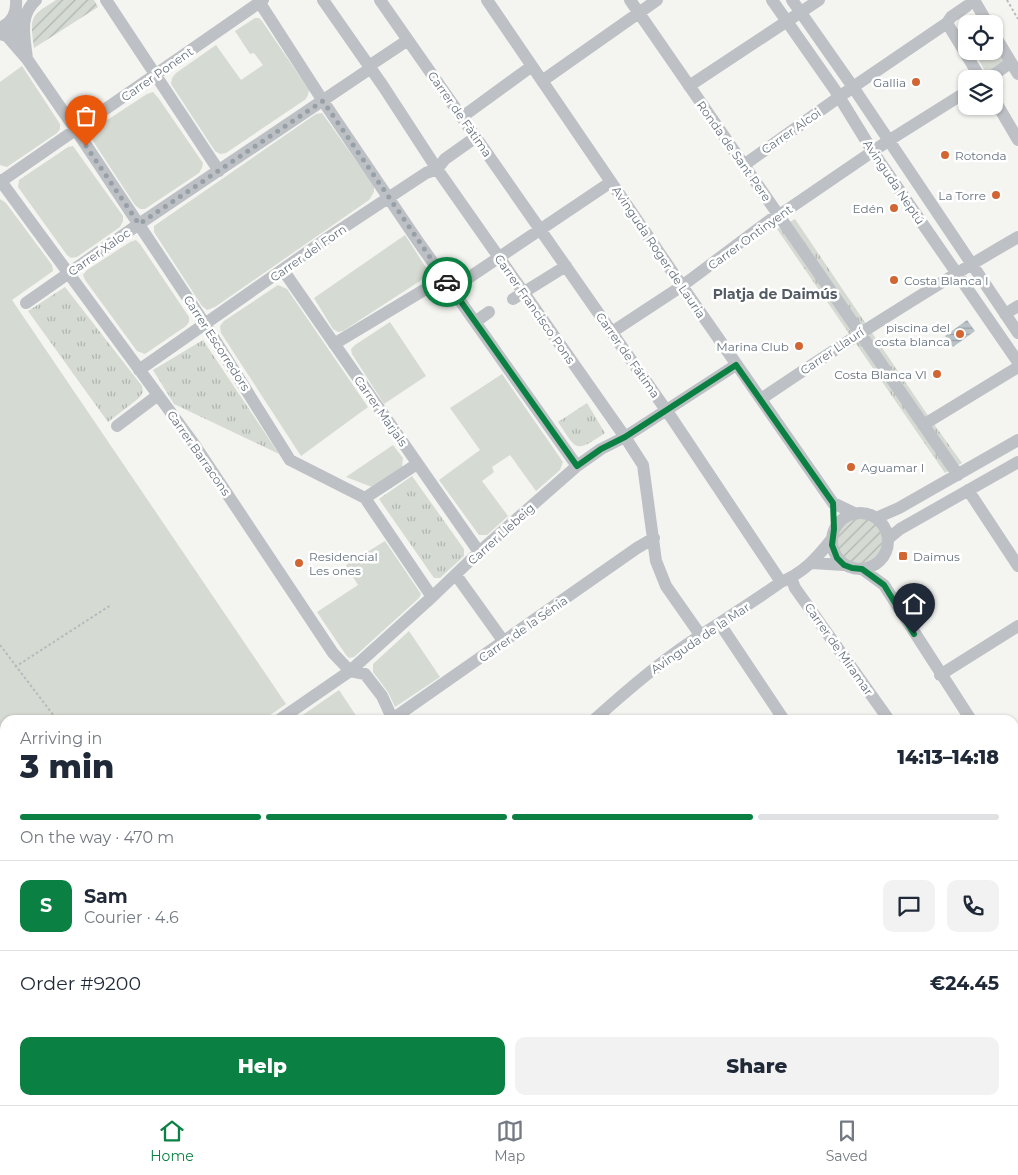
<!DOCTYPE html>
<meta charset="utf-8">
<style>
:root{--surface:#fff;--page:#f2f2f3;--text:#1f2937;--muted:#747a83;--line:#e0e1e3;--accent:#0b8043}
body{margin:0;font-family:Montserrat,sans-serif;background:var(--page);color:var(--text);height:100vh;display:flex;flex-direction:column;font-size:19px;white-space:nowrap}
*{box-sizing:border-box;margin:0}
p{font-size:16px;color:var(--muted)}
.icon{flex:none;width:28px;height:28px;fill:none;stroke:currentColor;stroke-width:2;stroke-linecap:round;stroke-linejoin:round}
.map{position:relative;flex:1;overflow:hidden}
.details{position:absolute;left:0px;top:715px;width:1019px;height:390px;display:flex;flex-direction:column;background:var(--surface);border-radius:15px 15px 0 0;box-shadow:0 1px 4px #0004}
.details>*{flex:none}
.controls{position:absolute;left:958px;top:15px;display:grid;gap:10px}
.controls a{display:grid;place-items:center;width:45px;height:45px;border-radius:10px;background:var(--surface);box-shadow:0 1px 4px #0004;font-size:25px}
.pin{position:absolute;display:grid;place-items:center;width:42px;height:42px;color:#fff;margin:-51px -21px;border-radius:50% 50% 50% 0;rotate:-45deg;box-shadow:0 0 5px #0007}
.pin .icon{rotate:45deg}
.courier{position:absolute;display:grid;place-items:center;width:50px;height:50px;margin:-25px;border:4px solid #0b8043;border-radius:50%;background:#fff;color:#222;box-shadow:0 1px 6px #0007}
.headline em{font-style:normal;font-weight:800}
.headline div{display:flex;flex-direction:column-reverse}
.headline{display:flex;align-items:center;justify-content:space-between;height:85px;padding:0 20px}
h1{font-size:32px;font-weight:800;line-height:38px}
.bar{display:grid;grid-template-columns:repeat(4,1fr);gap:8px 5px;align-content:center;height:60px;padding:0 20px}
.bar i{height:6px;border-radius:4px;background:var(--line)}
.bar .current{background:var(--accent)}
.bar p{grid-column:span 4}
.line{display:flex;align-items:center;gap:12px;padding:0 20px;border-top:1px solid var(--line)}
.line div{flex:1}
.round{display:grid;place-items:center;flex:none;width:52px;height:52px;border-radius:10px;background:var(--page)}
.button{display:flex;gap:10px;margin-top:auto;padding:10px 20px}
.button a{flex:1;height:58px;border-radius:10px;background:var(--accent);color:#fff;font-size:20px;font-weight:800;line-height:58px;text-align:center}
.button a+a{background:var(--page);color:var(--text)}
.dock{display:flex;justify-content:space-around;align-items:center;height:70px;border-top:1px solid var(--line);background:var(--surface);font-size:14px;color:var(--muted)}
.dock a{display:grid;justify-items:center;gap:2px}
.dock .current{color:var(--accent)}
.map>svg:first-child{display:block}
.grass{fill:#d5dad2}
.park{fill:url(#park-tufts)}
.garden{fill:url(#garden-furrows)}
.water{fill:url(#water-rules)}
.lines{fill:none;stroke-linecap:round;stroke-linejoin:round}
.stream{stroke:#b9c2c7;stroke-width:3}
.path{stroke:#b7b9bc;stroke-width:2;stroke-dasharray:2.5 2.5;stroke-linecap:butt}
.minor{stroke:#bdc0c4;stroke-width:12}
.done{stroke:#98a0a7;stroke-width:5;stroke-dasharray:0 9}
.route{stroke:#0b8043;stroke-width:6}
.poi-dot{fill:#d16633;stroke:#fff;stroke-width:2}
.labels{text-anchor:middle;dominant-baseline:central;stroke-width:5;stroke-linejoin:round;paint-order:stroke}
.street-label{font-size:12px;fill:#66727f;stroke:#fff}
.poi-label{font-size:12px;fill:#66727f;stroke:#fff;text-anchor:end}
.neighbourhood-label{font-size:14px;font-weight:bold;fill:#535b65;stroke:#fff}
</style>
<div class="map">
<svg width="1018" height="1105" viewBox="0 0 1018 1105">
<defs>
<pattern id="park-tufts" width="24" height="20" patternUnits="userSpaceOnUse" patternTransform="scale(1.25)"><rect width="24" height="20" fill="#d5dad2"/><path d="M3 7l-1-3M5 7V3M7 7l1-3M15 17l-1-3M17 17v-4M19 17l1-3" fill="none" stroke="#b1b5b0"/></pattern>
<pattern id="garden-furrows" width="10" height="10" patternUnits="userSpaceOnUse" patternTransform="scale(1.25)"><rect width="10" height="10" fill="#d5dad2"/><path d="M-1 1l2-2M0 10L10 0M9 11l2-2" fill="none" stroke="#b1b5b0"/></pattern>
<pattern id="water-rules" width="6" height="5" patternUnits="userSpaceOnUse" patternTransform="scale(1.25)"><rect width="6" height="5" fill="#b9c2c7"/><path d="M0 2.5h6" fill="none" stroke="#9aa2a7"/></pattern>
</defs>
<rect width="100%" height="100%" fill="#f4f4f1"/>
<path class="grass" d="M255 18H259L262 21 309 90 308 95 306 99 226 153 220 154 215 151 171 84 172 78 176 73 216 45 241 80 263 65 254 53 250 54 235 31Z
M994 40 1007 61 987 75 974 51H994Z
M22 66 60 124V129L57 133 7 167 0 165V82Z
M153 92 159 99 203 163 202 168 199 173 145 209H140L135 205 91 138 92 132 95 128 147 94Z
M322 113 374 186V192L369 200 215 307 207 310 202 306 154 232V226L316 114Z
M73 146 123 216V221L120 227 77 257 71 258 67 255 18 187 19 180 68 147Z
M0 199 6 203 52 265 53 271 12 300 286 704 263 720H5V783L0 786Z
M405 235 427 269V274L423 279 343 331 338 332 333 329 314 298Z
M136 240 140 244 189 317V322L186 326 145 354 137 351 85 280 83 275 87 270 130 242Z
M278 285 287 289 368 407 301 456 221 333 220 326 224 321Z
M390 322 426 376 384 404 352 354 351 349 355 345Z
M502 374 563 462 560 470 536 491 510 455 492 467 494 472 482 481 508 516 487 535H479L439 480 480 450 450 408Z
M393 445 403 458 402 467 372 487 346 477Z
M385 541 421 594 419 598 354 657 349 658 346 655 317 612 358 585 346 565Z
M409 631 440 677 395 707 388 692 373 672V664Z
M339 690 359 720H298L297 719Z
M443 1100H896L898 1102 962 1105H434Z"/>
<path class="park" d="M795 219 931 420 962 463 945 473 777 229Z
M65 287 142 386 143 392 139 398 108 422 28 311Z
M203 340 279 454 174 404 153 370Z
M587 403 605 433C574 454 577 450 558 422Z
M412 476 464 549V556L440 578H434L379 499Z
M75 1100H125L128 1105H77Z"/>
<path class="garden" d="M56 0H94L98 7 34 48C30 18 29 17 56 0Z
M832 541a28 28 0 1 1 56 0a28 28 0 1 1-56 0Z"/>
<path class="water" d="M967 320 975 331 953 347 945 336Z"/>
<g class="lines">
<path class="stream" d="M0 1003 5 1006
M620 1100 649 1105
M897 1100 899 1105"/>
<path class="path" d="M1007 0 1018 19
M0 645 57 720
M15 667 111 605
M0 818 5 825
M0 1007 5 1010
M97 1100 100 1105"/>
<path class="minor" d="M106 0 219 171
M258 0 323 101 417 240 577 466
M323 0 383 86 437 169 625 437 643 465 656 561 666 586 701 636
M380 0 673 420 781 582
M487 0 682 286 833 503 854 513
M630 0 958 475
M772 0 835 90 873 152 1018 362
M792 0 853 87 1018 333
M974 0 988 24
M967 6 951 17 947 23 981 79
M13 17 14 26 20 43
M0 28C12 23 17 13 16 0
M0 34 7 36 27 59 76 130 203 321 290 460 365 498 432 597
M994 34 1018 74
M27 59C25 38 18 16 36 0
M369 66 408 40
M988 79 1006 66
M542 81 657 0
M689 86 819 0
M994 99 1018 140
M462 117 532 66
M744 165 856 85 947 23
M0 180 194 444 333 653 350 671 365 674 382 696 393 720
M0 182 263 0
M283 270 479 552
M452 289 611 182
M513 299 566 266
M26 303 139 224 371 68
M1005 314 1018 306
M475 322 489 312
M612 332 682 286 770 220 787 210 888 141 966 92
M334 344 444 278
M139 370 329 237 426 173 437 169 445 159 476 137
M761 399C845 342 930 288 1018 237
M923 425 1018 367
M117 426 158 395
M968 490 1018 566
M365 498 417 464
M832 541a28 28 0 1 1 56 0a28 28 0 1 1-56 0Z
M876 518 899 508 1018 440
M888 539 900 529 1018 462
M812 563 844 565
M862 569 884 585 971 720
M456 575 504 642
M791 578 795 588 889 720
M720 624 784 720
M940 675 1018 626
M279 720 350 671 432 597 479 552 577 466 601 449 625 437 736 365
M391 720 637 548 654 538
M594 720C625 692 657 664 692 641 722 621 752 603 781 582 803 573 817 558 831 540
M1014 786 1018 793
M0 899 5 896
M1014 975 1018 972
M0 976 5 973
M1014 1062 1018 1069
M179 1100 180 1105
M316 1100 319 1105
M396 1100V1105
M37 1105 46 1100
M415 1105 424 1100"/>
</g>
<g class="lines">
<path class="done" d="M86 146 139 224 323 101 447 282"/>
<path class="route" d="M447 282 577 466 601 449 625 437 736 365 833 503 834 529 832 545 837 558 844 565 852 568 862 569 884 585 914 634"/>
</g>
<g class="poi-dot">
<circle cx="916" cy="82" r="5"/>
<circle cx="945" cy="155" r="5"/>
<circle cx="996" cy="195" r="5"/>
<circle cx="894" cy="208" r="5"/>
<circle cx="894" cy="280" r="5"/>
<circle cx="960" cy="334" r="5"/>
<circle cx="799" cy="346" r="5"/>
<circle cx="937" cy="374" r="5"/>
<circle cx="851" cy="467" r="5"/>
<rect x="898" y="551" width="10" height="10" rx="2.5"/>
<circle cx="299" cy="563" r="5"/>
</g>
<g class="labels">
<g class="street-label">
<text transform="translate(157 74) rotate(-35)">Carrer Ponent</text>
<text transform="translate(460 114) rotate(55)">Carrer de Fàtima</text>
<text transform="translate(791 131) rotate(-35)">Carrer Alcoi</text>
<text transform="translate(734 151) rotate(55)">Ronda de Sant Pere</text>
<text transform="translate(894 182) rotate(56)">Avinguda Neptú</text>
<text transform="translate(750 237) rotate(-36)">Carrer Ontinyent</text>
<text transform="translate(99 252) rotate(-35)">Carrer Xaloc</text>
<text transform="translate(659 252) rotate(56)">Avinguda Roger de Lauria</text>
<text transform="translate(308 253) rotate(-35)">Carrer del Forn</text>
<text transform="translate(535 309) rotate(55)">Carrer Francisco Pons</text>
<text transform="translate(217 343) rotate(57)">Carrer Escorredors</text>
<text transform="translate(832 351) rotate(-34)">Carrer Llaurí</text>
<text transform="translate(628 355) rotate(55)">Carrer de Fátima</text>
<text transform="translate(381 411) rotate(55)">Carrer Marjals</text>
<text transform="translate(199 453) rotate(55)">Carrer Barracons</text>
<text transform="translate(501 534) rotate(-42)">Carrer Llebeig</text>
<text transform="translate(523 629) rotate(-35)">Carrer de la Sénia</text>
<text transform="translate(700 638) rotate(-34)">Avinguda de la Mar</text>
<text transform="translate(839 649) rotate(55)">Carrer de Miramar</text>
</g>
<g class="poi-label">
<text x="906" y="82">Gallia</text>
<text x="955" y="155" text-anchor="start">Rotonda</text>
<text x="986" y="195">La Torre</text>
<text x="884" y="208">Edén</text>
<text x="904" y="280" text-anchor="start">Costa Blanca I</text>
<text x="950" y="327">piscina del<tspan x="950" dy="14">costa blanca</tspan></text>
<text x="789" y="346">Marina Club</text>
<text x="927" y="374">Costa Blanca VI</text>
<text x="861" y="467" text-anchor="start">Aguamar I</text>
<text x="309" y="556" text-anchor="start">Residencial<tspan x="309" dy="14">Les ones</tspan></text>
<text x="913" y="556" text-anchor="start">Daimus</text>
</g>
<g class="neighbourhood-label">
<text x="775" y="294">Platja de Daimús</text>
</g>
</g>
</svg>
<div class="controls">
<a><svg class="icon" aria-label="locate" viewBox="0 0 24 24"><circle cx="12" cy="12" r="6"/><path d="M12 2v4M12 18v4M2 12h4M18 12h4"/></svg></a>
<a><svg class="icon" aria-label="layers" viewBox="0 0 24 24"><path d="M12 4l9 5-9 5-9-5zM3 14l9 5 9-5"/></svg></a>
</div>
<div class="pin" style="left:86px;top:146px;background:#ea580c"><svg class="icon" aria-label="bag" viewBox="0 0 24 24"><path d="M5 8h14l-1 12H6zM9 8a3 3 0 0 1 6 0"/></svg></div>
<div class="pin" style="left:914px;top:634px;background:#1f2937"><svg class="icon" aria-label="home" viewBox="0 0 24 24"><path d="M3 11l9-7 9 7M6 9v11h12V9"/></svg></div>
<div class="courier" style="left:447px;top:282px"><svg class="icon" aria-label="car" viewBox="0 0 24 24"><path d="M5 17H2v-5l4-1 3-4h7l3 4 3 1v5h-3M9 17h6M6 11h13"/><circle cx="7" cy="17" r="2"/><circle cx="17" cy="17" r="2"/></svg></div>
<section class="details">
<div class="headline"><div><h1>3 min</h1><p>Arriving in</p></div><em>14:13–14:18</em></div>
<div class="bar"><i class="current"></i><i class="current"></i><i class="current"></i><i></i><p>On the way · 470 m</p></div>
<div class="line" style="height:90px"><b class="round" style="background:var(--accent);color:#fff">S</b><div><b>Sam</b><p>Courier · 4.6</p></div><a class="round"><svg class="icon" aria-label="chat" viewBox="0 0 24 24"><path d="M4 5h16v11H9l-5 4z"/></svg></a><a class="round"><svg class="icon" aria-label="phone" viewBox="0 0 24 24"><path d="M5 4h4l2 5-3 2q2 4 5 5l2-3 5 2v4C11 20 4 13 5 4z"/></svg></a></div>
<div class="line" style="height:65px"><div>Order #9200</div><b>€24.45</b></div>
<div class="button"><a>Help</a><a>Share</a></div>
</section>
</div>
<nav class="dock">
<a class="current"><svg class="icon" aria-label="home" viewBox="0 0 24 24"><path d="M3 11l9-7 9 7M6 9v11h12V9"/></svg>Home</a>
<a><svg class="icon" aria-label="map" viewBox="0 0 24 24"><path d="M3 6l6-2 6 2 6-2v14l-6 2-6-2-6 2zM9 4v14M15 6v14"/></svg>Map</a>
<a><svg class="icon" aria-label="saved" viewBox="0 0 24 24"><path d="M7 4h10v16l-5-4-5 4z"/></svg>Saved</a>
</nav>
